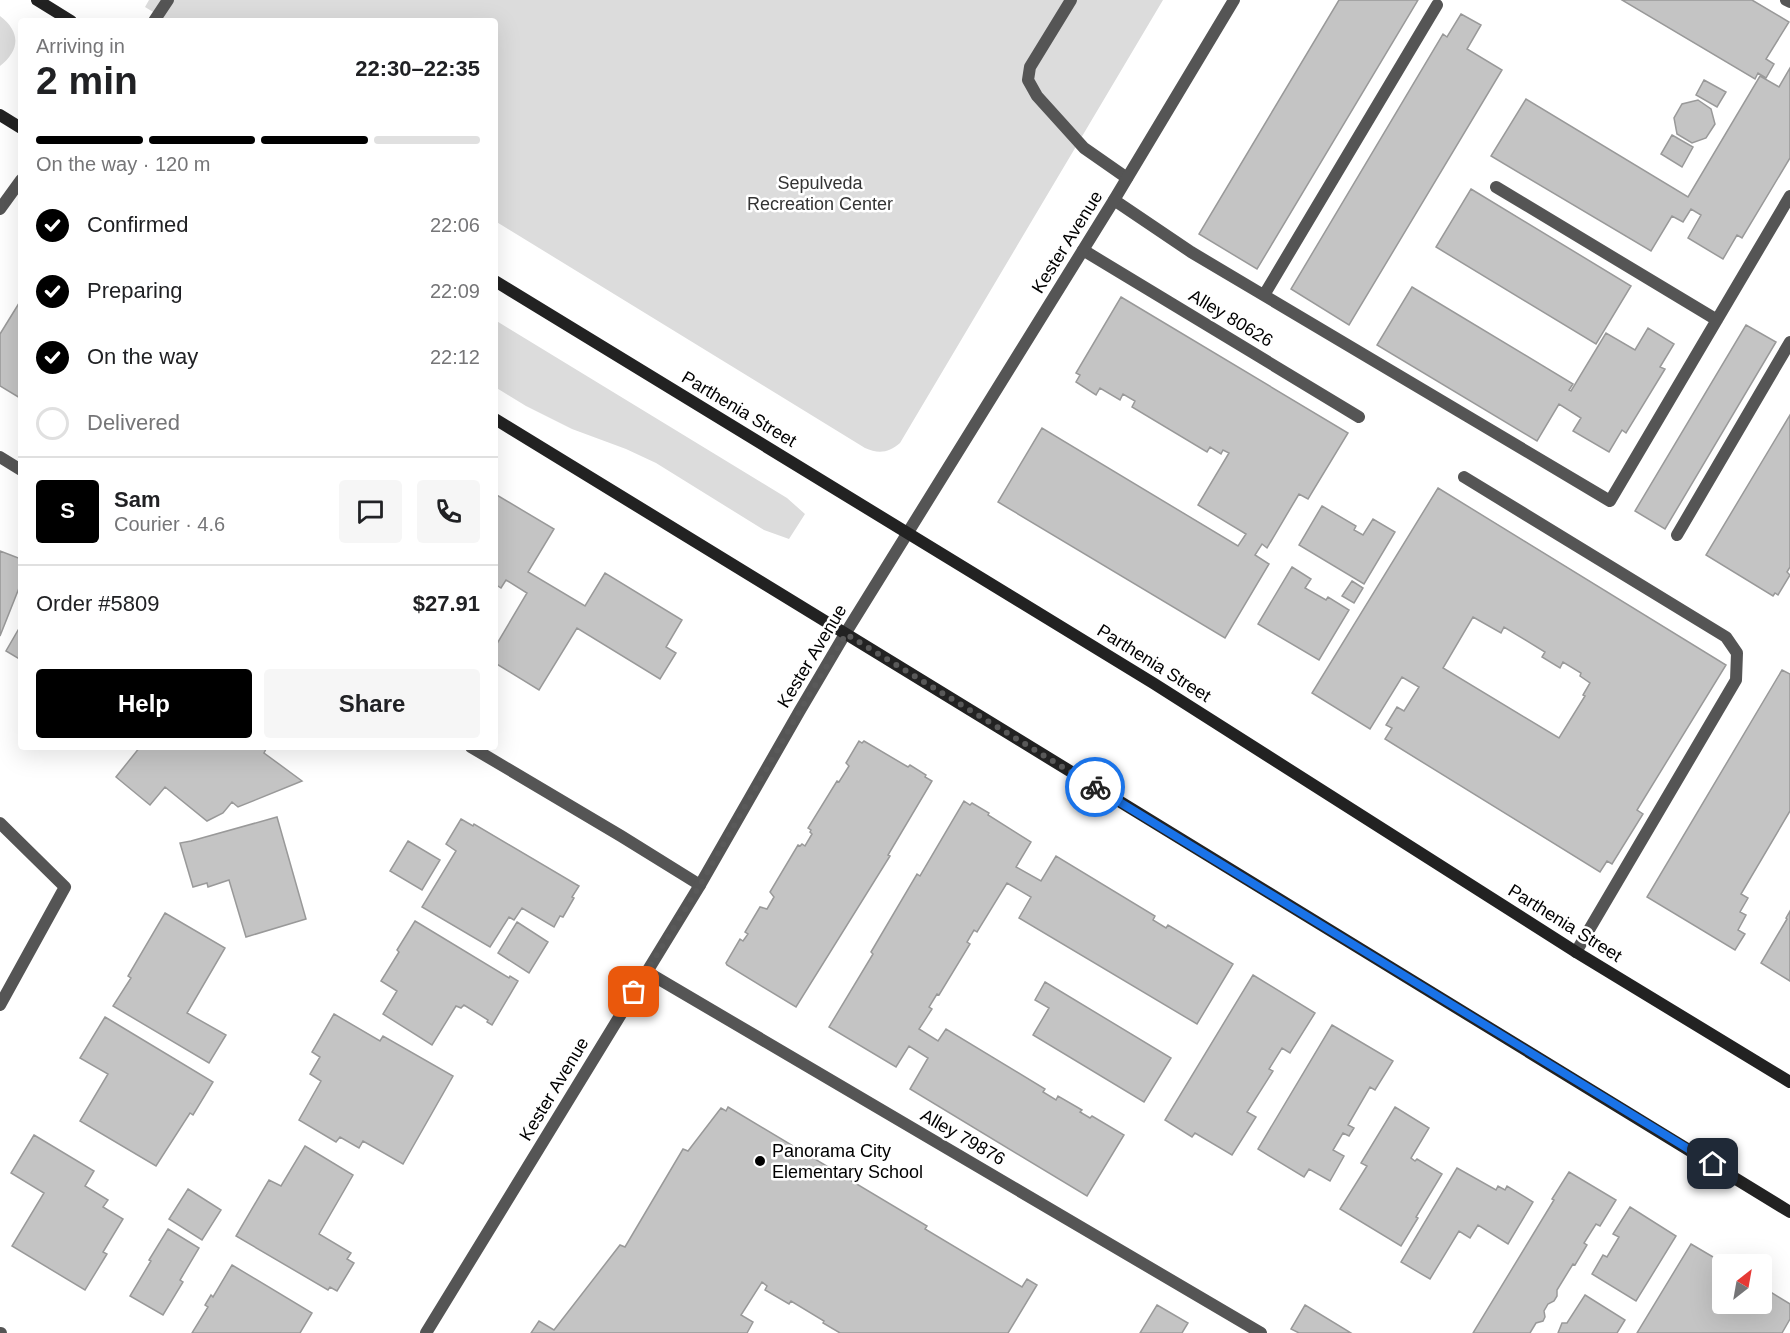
<!DOCTYPE html>
<meta charset="utf-8">
<style>
:root{--surface:#fff;--page:#f6f6f6;--text:#202124;--muted:#757577;--line:#e0e0e0;--accent:#000}
body{margin:0;font-family:Arial,sans-serif;background:var(--page);color:var(--text);height:100vh;display:flex;flex-direction:column;font-size:22px;white-space:nowrap}
*{box-sizing:border-box;margin:0}
p{font-size:20px;color:var(--muted)}
.icon{flex:none;width:33px;height:33px;fill:none;stroke:currentColor;stroke-width:2;stroke-linecap:round;stroke-linejoin:round}
.map{position:relative;flex:1;overflow:hidden}
.drawer{position:absolute;left:18px;top:18px;width:480px;height:732px;display:flex;flex-direction:column;background:var(--surface);border-radius:6px;box-shadow:0 6px 24px #0002}
.drawer>*{flex:none}
.needle{width:39px;rotate:31deg}
.buttons{position:absolute;left:1712px;top:1254px;display:grid;gap:12px}
.buttons a{display:grid;place-items:center;width:60px;height:60px;border-radius:6px;background:var(--surface);box-shadow:0 6px 24px #0002;font-size:30px}
.pin{position:absolute;display:grid;place-items:center;width:51px;height:51px;color:#fff;margin:-26px;border-radius:12px;box-shadow:0 3px 9px #0006}
.courier{position:absolute;display:grid;place-items:center;width:60px;height:60px;margin:-30px;border:4px solid #1a73e8;border-radius:50%;background:#fff;color:#222;box-shadow:0 2px 8px #0007}
.summary em{font-style:normal;font-weight:600}
.summary div{display:flex;flex-direction:column-reverse}
.summary{display:flex;align-items:center;justify-content:space-between;height:102px;padding:0 18px}
h1{font-size:39px;font-weight:600;line-height:45px}
.bar{display:grid;grid-template-columns:repeat(4,1fr);gap:9px 6px;align-content:center;height:72px;padding:0 18px}
.bar i{height:8px;border-radius:4px;background:var(--line)}
.bar .current{background:var(--accent)}
.bar p{grid-column:span 4}
.line{display:flex;align-items:center;gap:15px;padding:0 18px;border-top:2px solid var(--line)}
.line div{flex:1}
.round{display:grid;place-items:center;flex:none;width:63px;height:63px;border-radius:6px;background:var(--page)}
ol{padding:0 18px;list-style:none}
li{display:flex;align-items:center;gap:18px;height:66px}
li p{margin-inline-start:auto}
li .icon{padding:6px;border-radius:50%;background:var(--accent);color:#fff;stroke-width:4}
li:last-child{color:var(--muted)}
li i{width:33px;height:33px;border:3px solid var(--line);border-radius:50%}
.primary-button{display:flex;gap:12px;margin-top:auto;padding:12px 18px}
.primary-button a{flex:1;height:69px;border-radius:6px;background:var(--accent);color:#fff;font-size:24px;font-weight:600;line-height:69px;text-align:center}
.primary-button a+a{background:var(--page);color:var(--text)}
.map>svg:first-child{display:block}
.green{fill:#dcdcdc}
.building{fill:#c4c4c4;stroke:#999;stroke-width:1.5;fill-rule:evenodd}
.lines{fill:none;stroke-linecap:round;stroke-linejoin:round}
.service{stroke:#555;stroke-width:12}
.minor{stroke:#555;stroke-width:12}
.secondary{stroke:#222;stroke-width:12}
.done{stroke:#595959;stroke-width:6;stroke-dasharray:0 10.8}
.route{stroke:#1a73e8;stroke-width:8}
.poi-dot{fill:#000;stroke:#fff;stroke-width:2}
.labels{text-anchor:middle;dominant-baseline:central;stroke-width:5;stroke-linejoin:round;paint-order:stroke}
.park-label{font-size:18px;fill:#333;stroke:#fff}
.street-label{font-size:18px;fill:#000;stroke:#fff}
.poi-label{font-size:18px;fill:#000;stroke:#fff;text-anchor:start}
</style>
<div class="map">
<svg width="1790" height="1333" viewBox="0 0 1790 1333">
<rect width="100%" height="100%" fill="#fff"/>
<path class="green" d="M149 0H1163L900 443C889 453 878 454 865 448L495 221V21H168L145 7Z
M0 16C21 32 20 50 0 66Z
M495 320 787 498 805 514 789 539 764 530 656 463 626 449 572 429 526 406 495 387Z"/>
<path class="building" d="M1339 0H1418L1257 269 1199 234Z
M1622 0H1752L1789 22 1766 59 1774 64 1766 78 1758 73 1755 79Z
M1461 14 1481 25 1467 49 1502 70 1349 325 1291 289 1443 34 1447 37Z
M1790 68V158L1742 238 1737 235 1723 259 1688 238 1701 215 1691 209 1683 222 1672 216 1651 251 1491 156 1526 99 1688 197 1760 76 1779 87Z
M1704 80 1726 92 1717 107 1696 95Z
M1698 100 1711 109 1715 124 1706 138 1692 143 1677 134 1674 118 1682 104Z
M1672 135 1693 147 1682 167 1661 154Z
M1471 189 1631 286 1596 344 1436 247Z
M1412 287 1573 384 1569 390 1571 391 1606 333 1635 350 1648 328 1674 344 1660 367 1665 369 1626 433 1622 430 1609 452 1573 431 1581 418 1559 404 1537 441 1377 345Z
M1121 297 1348 433 1308 499 1299 494 1267 548 1262 544 1255 555 1269 564 1225 638 998 502 1042 428 1238 546 1246 534 1198 505 1229 453 1223 450 1221 454 1210 447 1207 452 1132 407 1135 401 1123 394 1120 400 1100 388 1096 395 1076 382 1080 375 1076 373Z
M21 300V397L20 398 0 386V334Z
M1746 325 1776 342 1665 529 1635 511Z
M1790 415V567L1787 572 1790 575 1778 595 1775 593 1773 596 1706 555Z
M1438 488 1726 665 1637 810 1643 814 1612 864 1607 861 1600 872 1385 739 1392 728 1386 725 1397 707 1404 711 1419 687 1402 677 1370 729 1312 693ZM1473 617 1501 633 1504 627 1545 652 1542 657 1560 668 1563 662 1581 673 1580 676 1590 683 1583 695 1585 696 1559 738 1443 668Z
M495 494 554 529 528 572 585 606 605 573 682 620 666 647 676 653 660 679 577 628 539 690 495 663V647L527 593 506 580 501 588 495 584Z
M1322 506 1356 526 1354 530 1363 535 1373 519 1395 532 1364 584 1299 545Z
M0 551 21 559V583L0 636Z
M1292 567 1311 579 1305 588 1326 600 1328 597 1349 610 1319 660 1258 624Z
M1352 581 1363 588 1354 603 1342 596Z
M21 625V660L6 651Z
M1782 670 1790 674V811L1741 894 1748 898 1740 912 1746 915 1738 930 1745 934 1735 950 1647 897Z
M859 741 862 743 864 741 908 767 910 765 926 775 925 777 932 781 888 855 890 856 796 1007 727 965 726 963 740 939 743 941 748 934 745 932 760 907 767 909 774 897 770 892 798 845 800 846 802 844 805 846 812 834 810 832 811 830 808 828 837 781 839 782 849 766 846 763Z
M140 747H267L264 753 302 781 238 807 232 802 223 813 207 821 165 787 150 805 116 777Z
M964 801 970 805 972 803 989 813 988 815 1031 842 1016 867 1041 881 1056 856 1155 916 1153 920 1166 928 1168 925 1233 964 1197 1024 1019 918 1031 897 1007 883 977 932 974 930 967 942 970 944 939 995 937 994 929 1007 932 1009 919 1029 938 1041 946 1029 1045 1089 1043 1092 1056 1100 1058 1096 1082 1110 1080 1112 1090 1118 1092 1116 1124 1135 1087 1196 910 1089 928 1058 909 1046 896 1067 829 1027 873 954 871 952 917 874 920 876Z
M277 817 306 919 246 937 229 880 208 887 207 883 193 887 180 843 191 841Z
M461 819 473 826 474 824 579 886 572 897 574 898 563 917 560 916 554 927 522 908 514 920 509 917 490 947 422 907 456 851 446 844Z
M408 841 440 860 422 890 390 871Z
M1790 911V981L1761 963 1787 919 1786 918Z
M165 913 225 948 187 1013 226 1035 209 1063 113 1006 131 978 128 976Z
M415 921 509 978 510 976 518 981 492 1025 487 1022 488 1020 464 1005 461 1008 456 1006 432 1045 383 1014 397 991 381 981 399 952 397 950Z
M517 922 548 942 529 973 498 953Z
M1253 975 1315 1013 1290 1053 1282 1048 1269 1069 1273 1071 1247 1112 1256 1117 1232 1155 1195 1133 1192 1137 1165 1120Z
M1045 982 1171 1058 1144 1102 1033 1035 1049 1008 1035 1000Z
M334 1014 380 1041 383 1036 453 1076 403 1164 363 1141 359 1148 340 1137 336 1142 299 1120 321 1081 310 1074 320 1057 312 1052Z
M105 1017 213 1082 193 1115 190 1113 156 1166 80 1121 108 1074 80 1058Z
M1332 1025 1393 1061 1375 1090 1370 1087 1348 1125 1354 1128 1349 1136 1343 1133 1333 1150 1344 1156 1330 1181 1309 1169 1304 1177 1258 1149Z
M728 1107 927 1226 925 1229 1022 1287 1027 1279 1037 1285 1008 1333H840L823 1323 824 1321 791 1301 789 1304 765 1290 767 1286 762 1282 741 1315 753 1322 747 1333H531L539 1321 554 1330 620 1245 625 1247 683 1149 688 1151 721 1108 726 1111Z
M1395 1107 1429 1128 1411 1158 1415 1161 1417 1159 1442 1174 1416 1217 1418 1218 1401 1246 1340 1209 1367 1166 1361 1163Z
M34 1135 94 1171 85 1186 108 1200 103 1207 123 1219 103 1252 107 1254 85 1290 12 1246 44 1193 11 1173Z
M305 1146 353 1175 319 1234 351 1253 347 1259 354 1263 337 1291 330 1287 328 1290 236 1236 269 1180 281 1186Z
M1457 1168 1496 1190 1498 1186 1505 1190 1507 1186 1533 1202 1508 1244 1478 1225 1470 1238 1459 1231 1430 1279 1401 1262Z
M1569 1172 1616 1200 1600 1226 1596 1224 1584 1243 1587 1245 1575 1265 1573 1264 1557 1290V1296L1554 1301 1548 1304 1544 1311 1545 1317 1543 1321 1536 1323 1530 1333H1473L1554 1200 1552 1199Z
M188 1189 221 1210 202 1240 169 1219Z
M1630 1207 1676 1236 1636 1301 1592 1274 1603 1255 1607 1257 1619 1237 1613 1234Z
M168 1229 199 1248 180 1280 183 1282 163 1315 130 1296 151 1261 149 1260Z
M1691 1244 1725 1264H1722V1304H1761V1286L1790 1304V1319L1782 1333H1637Z
M232 1265 312 1313 300 1333H192L208 1307 205 1305 211 1295 213 1297Z
M1585 1295 1625 1320 1617 1333H1558L1562 1323H1567Z
M1157 1305 1188 1323 1182 1333H1140Z
M1305 1305 1351 1333H1299L1291 1329Z"/>
<g class="lines">
<path class="service" d="M1071 0 1030 67 1028 80 1037 96 1084 148 1127 178
M1786 0 1790 2
M154 21 168 0
M1496 187 1717 320
M1114 200 1191 252 1610 501 1790 196
M0 209 21 180
M1083 250 1359 417
M1264 295 1437 5
M0 457 21 470
M1464 477 1726 637 1737 653 1736 680 1576 952
M1677 535 1790 342
M471 747 621 836 700 885
M647 972 1261 1333"/>
<path class="minor" d="M0 823 65 887 0 1005
M0 1333H1
M426 1333 700 885 799 712 845 634 1114 200 1234 0"/>
<path class="secondary" d="M37 0 71 21
M0 115 21 128
M495 281 1153 683 1576 952 1790 1082
M495 419 1790 1212"/>
</g>
<g class="lines">
<path class="done" d="M634 992 700 885 799 712 846 634 1095 787"/>
<path class="route" d="M1095 787 1713 1164"/>
</g>
<circle class="poi-dot" cx="760" cy="1161" r="6"/>
<g class="labels">
<g class="park-label">
<text x="820" y="183">Sepulveda<tspan x="820" dy="21">Recreation Center</tspan></text>
</g>
<g class="street-label">
<text transform="translate(1067 242) rotate(-58)">Kester Avenue</text>
<text transform="translate(1231 318) rotate(31)">Alley 80626</text>
<text transform="translate(739 409) rotate(31)">Parthenia Street</text>
<text transform="translate(812 656) rotate(-59)">Kester Avenue</text>
<text transform="translate(1154 663) rotate(32)">Parthenia Street</text>
<text transform="translate(1565 923) rotate(32)">Parthenia Street</text>
<text transform="translate(554 1089) rotate(-59)">Kester Avenue</text>
<text transform="translate(963 1137) rotate(30)">Alley 79876</text>
</g>
<g class="poi-label">
<text x="772" y="1151">Panorama City<tspan x="772" dy="21">Elementary School</tspan></text>
</g>
</g>
</svg>
<div class="buttons">
<a><svg class="needle" viewBox="-14 -14 28 28"><path d="M0-13l5 13h-10z" fill="#e53935"/><path d="M0 13l5-13h-10z" fill="#757577"/></svg></a>
</div>
<div class="pin" style="left:634px;top:992px;background:#ea580c"><svg class="icon" aria-label="bag" viewBox="0 0 24 24"><path d="M5 8h14l-1 12H6zM9 8a3 3 0 0 1 6 0"/></svg></div>
<div class="pin" style="left:1713px;top:1164px;background:#1f2937"><svg class="icon" aria-label="home" viewBox="0 0 24 24"><path d="M3 11l9-7 9 7M6 9v11h12V9"/></svg></div>
<div class="courier" style="left:1095px;top:787px"><svg class="icon" aria-label="bike" viewBox="0 0 24 24"><circle cx="6" cy="16" r="4"/><circle cx="18" cy="16" r="4"/><path d="M6 16l4-8h5l3 8M10 8l3 8H6M13 5h3"/></svg></div>
<section class="drawer">
<div class="summary"><div><h1>2 min</h1><p>Arriving in</p></div><em>22:30–22:35</em></div>
<div class="bar"><i class="current"></i><i class="current"></i><i class="current"></i><i></i><p>On the way · 120 m</p></div>
<ol>
<li><svg class="icon" aria-label="check" viewBox="0 0 24 24"><path d="M5 12l5 5 9-10"/></svg>Confirmed<p>22:06</p></li>
<li><svg class="icon" aria-label="check" viewBox="0 0 24 24"><path d="M5 12l5 5 9-10"/></svg>Preparing<p>22:09</p></li>
<li><svg class="icon" aria-label="check" viewBox="0 0 24 24"><path d="M5 12l5 5 9-10"/></svg>On the way<p>22:12</p></li>
<li><i></i>Delivered</li>
</ol>
<div class="line" style="height:108px"><b class="round" style="background:var(--accent);color:#fff">S</b><div><b>Sam</b><p>Courier · 4.6</p></div><a class="round"><svg class="icon" aria-label="chat" viewBox="0 0 24 24"><path d="M4 5h16v11H9l-5 4z"/></svg></a><a class="round"><svg class="icon" aria-label="phone" viewBox="0 0 24 24"><path d="M5 4h4l2 5-3 2q2 4 5 5l2-3 5 2v4C11 20 4 13 5 4z"/></svg></a></div>
<div class="line" style="height:78px"><div>Order #5809</div><b>$27.91</b></div>
<div class="primary-button"><a>Help</a><a>Share</a></div>
</section>
</div>
